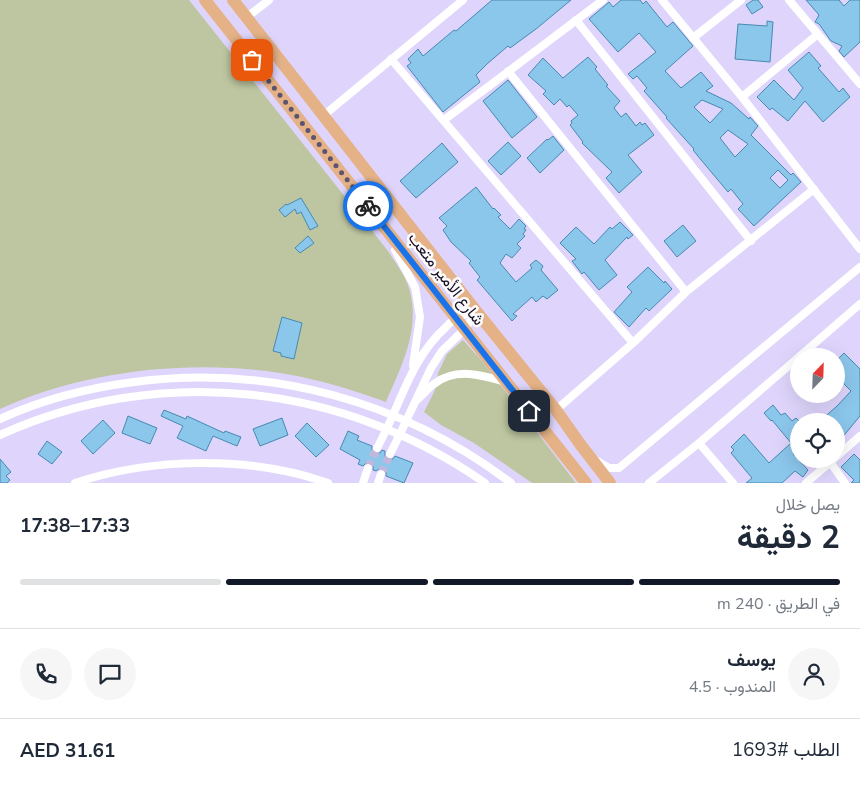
<!DOCTYPE html>
<html lang="ar">
<meta charset="utf-8">
<style>
:root{--surface:#fff;--page:#f6f6f7;--text:#1f2937;--muted:#747a83;--line:#e0e1e3;--accent:#111827}
body{margin:0;font-family:"Nunito Sans",Vazirmatn,sans-serif;background:var(--page);color:var(--text);direction:rtl;height:100vh;display:flex;flex-direction:column;font-size:19px;white-space:nowrap}
*{box-sizing:border-box;margin:0}
p{font-size:16px;color:var(--muted)}
.icon{flex:none;width:28px;height:28px;fill:none;stroke:currentColor;stroke-width:2;stroke-linecap:round;stroke-linejoin:round}
.map{position:relative;height:483px;overflow:hidden;direction:ltr}
.drawer{display:flex;flex-direction:column;background:var(--surface);flex:1}
.drawer>*{flex:none}
.needle{width:32px;rotate:23deg}
.controls{position:absolute;left:790px;top:348px;display:grid;gap:10px}
.controls a{display:grid;place-items:center;width:55px;height:55px;border-radius:50%;background:var(--surface);box-shadow:0 5px 20px #0002;font-size:25px}
.pin{position:absolute;display:grid;place-items:center;width:42px;height:42px;color:#fff;margin:-21px;border-radius:10px;box-shadow:0 2px 8px #0006}
.courier{position:absolute;display:grid;place-items:center;width:50px;height:50px;margin:-25px;border:4px solid #1a73e8;border-radius:50%;background:#fff;color:#222;box-shadow:0 1px 6px #0007}
.head em{font-style:normal;font-weight:700}
.head div{display:flex;flex-direction:column-reverse}
.head{display:flex;align-items:center;justify-content:space-between;height:85px;padding:0 20px}
h1{font-size:32px;font-weight:700;line-height:38px}
.bar{display:grid;grid-template-columns:repeat(4,1fr);gap:8px 5px;align-content:center;height:60px;padding:0 20px}
.bar i{height:6px;border-radius:4px;background:var(--line)}
.bar .on{background:var(--accent)}
.bar p{grid-column:span 4}
.line{display:flex;align-items:center;gap:12px;padding:0 20px;border-top:1px solid var(--line)}
.line div{flex:1}
.round{display:grid;place-items:center;flex:none;width:52px;height:52px;border-radius:26px;background:var(--page)}
.map>svg:first-child{display:block}
.green{fill:#bec6a1}
.building{fill:#8bc6eb;stroke:#4789b1;fill-rule:evenodd}
.lines{fill:none;stroke-linecap:round;stroke-linejoin:round}
.street-tunnel{stroke:#c1b7dc;stroke-width:8;stroke-dasharray:8 4;stroke-linecap:butt}
.street{stroke:#fff;stroke-width:8}
.primary{stroke:#e5b287;stroke-width:12}
.done{stroke:#5c5471;stroke-width:5;stroke-dasharray:0 9}
.route{stroke:#1a73e8;stroke-width:6}
.labels{text-anchor:middle;dominant-baseline:central;stroke-width:5;stroke-linejoin:round;paint-order:stroke}
.street-label{font-size:16px;fill:#160f26;stroke:#fcfcfc}
</style>
<div class="map">
<svg width="860" height="483" viewBox="0 0 860 483">
<rect width="100%" height="100%" fill="#dfd5fc"/>
<path class="green" d="M0 0H189L388 251C396 264 407 277 410 292 420 331 401 367 386 402 358 392 331 383 302 377 206 357 89 368 0 409Z
M463 340 482 361 576 483H532L474 443 441 425 424 412 435 390 438 373 447 354Z"/>
<path class="building" d="M492 0H571L536 29 510 48 508 46 487 64 476 75 480 82 443 112 407 66 411 63 408 59 418 49 423 56 454 30 456 31Z
M621 0H640L643 4 646 1 667 27 673 22 693 46 665 71 681 88 701 72 713 86 706 91 731 103 749 119 750 117 758 126 751 135 791 175 793 173 801 182 754 226 738 209 743 204 731 189 728 192 702 161 693 150 694 149 666 118 667 117 644 91 647 88 637 76 633 79 628 74 656 52 639 33 618 52 589 19 609 2 613 7ZM702 100 723 109 710 123 694 107ZM728 130 748 144 735 157 720 138ZM778 170 788 180 780 188 770 178Z
M753 0H758L763 7 752 14 746 5Z
M806 0H839L844 6 850 0H860V42L844 57 839 51 842 46 831 41 819 24 815 22 819 15Z
M767 21 773 22 770 62 735 59 738 24 767 26Z
M809 52 821 66 818 68 839 92 843 88 850 97 823 122 805 101 788 121 772 108 770 110 757 97 774 80 794 100 803 88 788 70Z
M588 57 597 67 595 69 608 85 606 86 620 101 614 108 621 117 626 113 636 126 640 122 642 125 645 123 654 135 628 155 642 172 619 193 606 178 612 172 582 143 583 142 570 125 572 123 571 121 578 115 569 105 567 107 560 99 554 105 543 94 546 91 528 75 543 58 563 78Z
M508 80 537 117 512 138 483 101Z
M553 136 564 150 540 173 527 158 547 139 548 140Z
M508 142 521 156 501 175 488 161Z
M442 143 458 162 416 198 400 181Z
M476 187 493 209 494 208 501 215 498 217 510 229 519 219 526 226 524 229 526 230 523 234 525 236 517 244 521 248 512 258 506 254 500 263 516 282 532 268 530 265 536 260 543 266 541 270 558 290 547 299 543 296 536 302 532 297 513 314 517 316 512 321 477 280 480 277 469 263 471 261 451 242 443 230 447 226 439 218Z
M301 198 318 226 310 230 301 212 297 214 295 209 285 217 279 210 286 204 287 205Z
M620 222 633 235 628 239 627 237 605 260 617 275 599 290 584 272 582 274 572 261 576 259 560 243 576 227 594 244 610 227 612 229Z
M683 225 696 241 677 257 664 241Z
M308 236 314 243 300 253 295 248Z
M648 267 664 283 665 281 672 289 649 311 646 308 629 327 614 312 632 292 627 287Z
M282 317 302 323 294 359 281 356V353L273 351Z
M844 353 860 369V416L836 445V421H820L837 406 851 391 836 376V361Z
M773 405 781 415 785 413 792 421 796 418 799 421V451L793 454 808 470 803 477 795 471 782 483H746L752 478 731 453 734 450 731 447 744 434 769 463 791 443 772 420 771 421 764 413Z
M164 410 186 419 187 416 224 433 225 431 241 437 237 446 213 436 206 451 177 438 183 426 161 416Z
M128 416 157 428 150 444 122 433Z
M282 418 288 435 260 446 253 429Z
M103 420 115 433 93 454 81 441Z
M307 423 329 445 316 457 295 436Z
M348 431 359 436 357 440 372 446V451L375 453H380L382 450 385 451V457L388 459H393L395 456 413 463 404 483 386 476V472L383 469H379L376 471 373 470V466L370 463H366L363 466 358 464 360 460 340 449Z
M47 441 62 452 52 464 38 454Z
M854 454 860 460V483H851L854 480 841 467Z
M0 459 11 472 6 476 10 480 7 483H0Z"/>
<g class="lines">
<path class="street-tunnel" d="M368 468 377 448
M381 474 390 454"/>
<path class="street" d="M662 0 742 97 860 249
M789 0 860 84
M247 17 269 0
M576 20 751 241
M693 38 741 0
M391 59 633 343
M508 71 686 292
M742 97 818 34
M323 116 463 0
M444 120 603 0
M395 250 415 287 420 317 413 365
M800 356 860 304
M417 400C423 395 428 388 434 384 456 367 482 375 506 382
M556 410 633 343 686 292 814 189
M0 419C43 399 88 388 134 382 269 364 403 401 511 483
M0 435C159 363 343 383 485 483
M699 443 733 483
M377 448C400 407 410 359 446 327 449 324 453 319 458 317 463 315 470 313 476 311
M390 454 400 434 431 368 442 351 465 329 476 311
M836 457 860 436
M597 461 609 468H619L860 267
M830 462 845 483
M75 483C152 457 251 456 328 483
M363 483 368 468
M378 483 381 474
M649 483 699 443 799 357
M806 483 834 459"/>
<path class="primary" d="M205 0 586 483
M233 0 476 311 556 410 580 444 610 483"/>
</g>
<g class="lines">
<path class="done" d="M252 60 368 206"/>
<path class="route" d="M368 206 529 411"/>
</g>
<g class="labels">
<g class="street-label">
<text transform="translate(446 279) rotate(52)">شارع الأمير متعب</text>
</g>
</g>
</svg>
<div class="controls">
<a><svg class="needle" viewBox="-14 -14 28 28"><path d="M0-13l5 13h-10z" fill="#e53935"/><path d="M0 13l5-13h-10z" fill="#747a83"/></svg></a>
<a><svg class="icon" aria-label="locate" viewBox="0 0 24 24"><circle cx="12" cy="12" r="6"/><path d="M12 2v4M12 18v4M2 12h4M18 12h4"/></svg></a>
</div>
<div class="pin" style="left:252px;top:60px;background:#ea580c"><svg class="icon" aria-label="bag" viewBox="0 0 24 24"><path d="M5 8h14l-1 12H6zM9 8a3 3 0 0 1 6 0"/></svg></div>
<div class="pin" style="left:529px;top:411px;background:#1f2937"><svg class="icon" aria-label="home" viewBox="0 0 24 24"><path d="M3 11l9-7 9 7M6 9v11h12V9"/></svg></div>
<div class="courier" style="left:368px;top:206px"><svg class="icon" aria-label="bike" viewBox="0 0 24 24"><circle cx="6" cy="16" r="4"/><circle cx="18" cy="16" r="4"/><path d="M6 16l4-8h5l3 8M10 8l3 8H6M13 5h3"/></svg></div>
</div>
<section class="drawer">
<div class="head"><div><h1>2 دقيقة</h1><p>يصل خلال</p></div><em>17:33–17:38</em></div>
<div class="bar"><i class="on"></i><i class="on"></i><i class="on"></i><i></i><p>في الطريق · 240 m</p></div>
<div class="line" style="height:90px"><a class="round"><svg class="icon" aria-label="person" viewBox="0 0 24 24"><circle cx="12" cy="8" r="4"/><path d="M4 21q1-7 8-7t8 7"/></svg></a><div><b>يوسف</b><p>المندوب · 4.5</p></div><a class="round"><svg class="icon" aria-label="chat" viewBox="0 0 24 24"><path d="M4 5h16v11H9l-5 4z"/></svg></a><a class="round"><svg class="icon" aria-label="phone" viewBox="0 0 24 24"><path d="M5 4h4l2 5-3 2q2 4 5 5l2-3 5 2v4C11 20 4 13 5 4z"/></svg></a></div>
<div class="line" style="height:65px"><div>الطلب #1693</div><b>AED 31.61</b></div>
</section>
